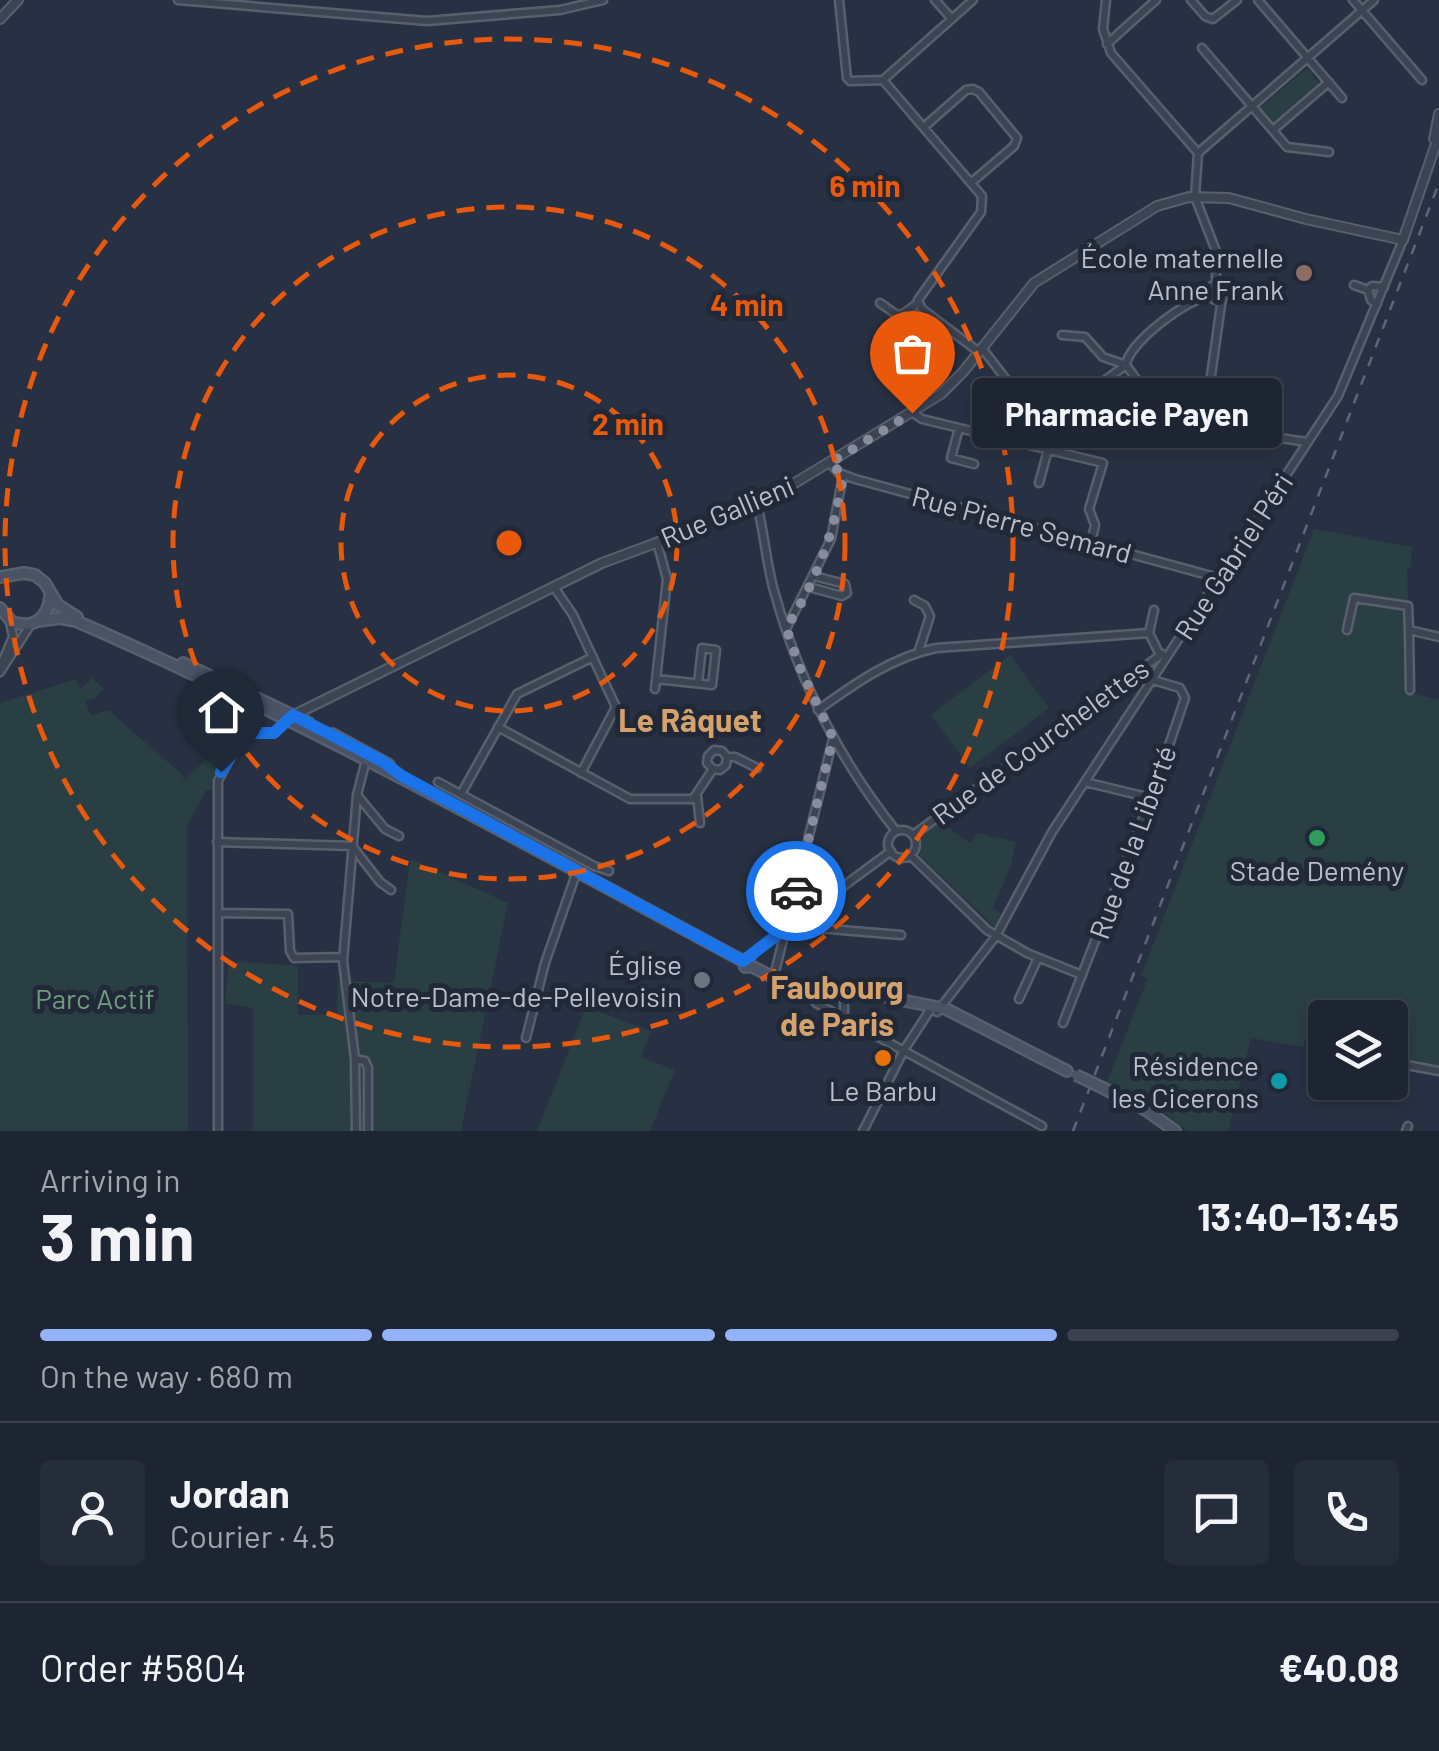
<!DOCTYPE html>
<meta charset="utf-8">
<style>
:root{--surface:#1e2532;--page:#262d3a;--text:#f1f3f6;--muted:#a1a5ac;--line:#3c424d;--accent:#94b2f7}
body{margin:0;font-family:Barlow,sans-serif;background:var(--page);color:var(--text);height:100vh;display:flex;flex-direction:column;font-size:38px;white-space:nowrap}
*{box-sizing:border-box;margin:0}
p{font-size:32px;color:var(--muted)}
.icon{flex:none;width:55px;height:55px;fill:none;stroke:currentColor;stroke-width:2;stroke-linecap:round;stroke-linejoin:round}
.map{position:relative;height:1131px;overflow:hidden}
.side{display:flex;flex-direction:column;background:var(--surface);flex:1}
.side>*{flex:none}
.fabs{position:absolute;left:1308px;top:1000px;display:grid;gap:20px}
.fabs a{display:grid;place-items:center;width:100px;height:100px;border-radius:10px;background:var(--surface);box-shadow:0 5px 15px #0003,0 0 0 2px var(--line);font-size:50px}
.pin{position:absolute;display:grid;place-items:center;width:85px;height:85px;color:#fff;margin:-102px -42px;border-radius:50% 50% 50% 0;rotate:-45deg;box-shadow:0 0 10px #0007}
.pin .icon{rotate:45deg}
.courier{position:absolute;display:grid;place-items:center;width:100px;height:100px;margin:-50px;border:8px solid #1a73e8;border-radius:50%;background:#fff;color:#222;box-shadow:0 2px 12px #0007}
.bubble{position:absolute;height:70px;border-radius:10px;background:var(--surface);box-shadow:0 5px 15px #0003,0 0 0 2px var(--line);font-size:32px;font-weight:700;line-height:70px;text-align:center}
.headline em{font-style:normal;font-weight:700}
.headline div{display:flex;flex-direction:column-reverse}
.headline{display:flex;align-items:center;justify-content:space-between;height:170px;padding:0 40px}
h1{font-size:65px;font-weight:700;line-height:75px}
.bar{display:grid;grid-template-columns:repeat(4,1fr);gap:15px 10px;align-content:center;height:120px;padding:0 40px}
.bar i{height:12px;border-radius:8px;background:var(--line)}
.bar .selected{background:var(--accent)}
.bar p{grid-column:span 4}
.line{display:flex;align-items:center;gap:25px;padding:0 40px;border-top:2px solid var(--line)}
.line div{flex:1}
.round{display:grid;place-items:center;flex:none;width:105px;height:105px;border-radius:10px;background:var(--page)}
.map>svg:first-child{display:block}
.green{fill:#2a3f44}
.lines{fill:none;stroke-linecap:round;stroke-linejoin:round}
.minor-casing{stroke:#585f6d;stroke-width:11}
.tertiary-casing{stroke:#585f6d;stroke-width:12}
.secondary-casing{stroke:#585f6d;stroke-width:14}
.minor{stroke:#3c4453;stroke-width:6}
.tertiary{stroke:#3c4453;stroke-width:8}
.secondary{stroke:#4a5266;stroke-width:9}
.rail{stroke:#5e677a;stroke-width:2.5;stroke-dasharray:10 10;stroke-linecap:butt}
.secondary-bridge-casing{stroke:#585f6d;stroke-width:14;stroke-linecap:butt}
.secondary-bridge{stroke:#4a5266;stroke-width:9}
.done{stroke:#878d9d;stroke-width:10;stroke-dasharray:0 18}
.route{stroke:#1a73e8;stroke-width:12}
.ring{fill:none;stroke:#e8590c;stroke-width:5;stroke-dasharray:18 12}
.education-dot{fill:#8d6e63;stroke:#212938;stroke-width:4}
.leisure-dot{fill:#2e9e5b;stroke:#212938;stroke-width:4}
.worship-dot{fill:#6b7280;stroke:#212938;stroke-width:4}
.food-dot{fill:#e8710a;stroke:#212938;stroke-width:4}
.culture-dot{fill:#0f9aa8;stroke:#212938;stroke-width:4}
.labels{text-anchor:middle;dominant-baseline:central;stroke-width:10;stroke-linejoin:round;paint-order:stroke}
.poi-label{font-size:28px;fill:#babfcd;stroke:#212938;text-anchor:end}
.street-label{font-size:28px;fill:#babfcd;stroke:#212938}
.park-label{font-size:28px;fill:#719d7f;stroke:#212938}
.quarter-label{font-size:32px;font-weight:bold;fill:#d5a26c;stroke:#212938}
.centre{fill:#e8590c;stroke:#212938;stroke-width:5}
.ring-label{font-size:30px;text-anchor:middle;font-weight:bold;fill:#e8590c;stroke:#212938;stroke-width:10;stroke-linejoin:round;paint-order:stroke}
</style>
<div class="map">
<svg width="1439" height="1131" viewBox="0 0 1439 1131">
<rect width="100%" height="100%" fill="#283143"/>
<path class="green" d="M1307 68 1319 83 1272 123 1260 108Z
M1314 529 1412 547 1411 567 1407 568 1411 693 1439 700V1069L1390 1059V1018H1325V1044L1305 1040 1304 1047 1251 1038 1228 1131H1187L1152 1102 1107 1082 1148 978 1141 976Z
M1010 655 1049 708 970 768 931 715Z
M92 678 104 689 95 698 85 701 91 716 108 710 185 777 178 786 238 730 216 776 214 789 206 790 187 827 188 1131H0V703L76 679 81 689Z
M939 821 970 843 978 833 1016 842 1010 868 993 908 1001 914 995 927 920 856 923 831Z
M410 859 508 903 461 1131H253V1008L225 1003 229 961 298 966V1015H337L338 981 394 983Z
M586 1007 651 1031 641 1057 675 1070 650 1131H537Z"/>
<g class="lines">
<defs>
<path id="minor" d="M178 0 427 21 560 10 603 0
M839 0 847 78 850 81 883 80
M935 0 952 19
M973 0 883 80 982 196 981 212 918 300 922 309 979 352
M1106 0 1103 29 1111 53 1198 153
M1191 0 1205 16 1213 19 1237 0
M1258 0 1342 98
M1353 0 1422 80
M1107 44 1156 0
M1202 48 1287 147 1329 152
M924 127 966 90 973 89 979 92 1017 138 1014 146 972 182
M1273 130 1329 82
M1216 284V251L1195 197 1198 153 1374 0
M1209 292a8 8 0 1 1 16 0a8 8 0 1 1-16 0Z
M1354 285 1368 290
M1225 290 1263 293
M880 303 897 315 903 314
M1377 304 1371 300 1368 290 1372 286 1384 287
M1062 335 1085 337 1103 357 1126 365 1179 438 1212 444 1215 427
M885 346 901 323 903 314 918 303
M982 348 1037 420 1045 424 1126 365C1128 343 1188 298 1210 296
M913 413 922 419 1103 463 1089 509 1095 525 1091 543
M1167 421 1307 442
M1204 425 1222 298
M959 428 951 458 974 464
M830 463 839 473 855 479 1219 578
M1039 483 1048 450
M757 504C764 532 766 560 773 587 797 677 839 759 896 831
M554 587 573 615 616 707 581 773
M809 587 842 596 847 593 845 584 814 576
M914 600 925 606 930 616 918 653
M787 627 831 539 843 475
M1347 630 1354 598 1408 606 1409 630 1439 637
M1409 630 1410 690
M1149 633 1154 610
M0 667 13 637 10 622
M0 672 31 624
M656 679 712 685 716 650 702 648 698 683
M655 689 667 579 657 542
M818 710C854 684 892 657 936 648L1149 633 1159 653
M498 727 630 799H693L713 769 720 770 726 765 727 757 722 751 714 750 708 756 707 763 713 769
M727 757H735L757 768
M438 782 594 866 609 871
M1085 782 1151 798
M461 794 517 694 593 657
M357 795 385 829 399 836
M697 796 700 823
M888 844a14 14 0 1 1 28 0a14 14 0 1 1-28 0Z
M913 835 1162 654
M217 842 352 846 380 882 391 890
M910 855 987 930 1027 953 1082 975
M218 913 288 914 290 951 294 958 343 957
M793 924 805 927 901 935
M750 958 756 951 891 851
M773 980 833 739
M844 993V1017
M1019 999 1038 958
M816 1003 1042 1126
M937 1012 996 936 1052 832 1338 396 1403 240
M1063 1023 1151 798 1185 698 1180 688 1153 680
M526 1038 545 963 577 871
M355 1059 365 1061 368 1068V1131
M1401 1064 1439 1071
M218 1131V781L244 733H274L286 720
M356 1131 355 1059 343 961 357 795 366 760
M863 1131 904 1050 932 1007
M1406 1131 1408 1126"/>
<path id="tertiary" d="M0 19 18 0
M1434 139 1439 114
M292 716 602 563 747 509 785 489 941 394 963 372 1034 283 1157 206 1189 197 1229 198 1306 219 1403 240 1439 135"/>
<path id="secondary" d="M0 577 24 573 35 575 45 583 58 605 77 617
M0 608 12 622C33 629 48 619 50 597
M38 621 60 618 76 621C306 721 523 843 743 961L745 967 751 966 800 991 876 995 946 1009 1067 1071
M183 663 309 723
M332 734 389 765
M1103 1088 1146 1110 1175 1131"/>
</defs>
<use href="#minor" class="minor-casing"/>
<use href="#tertiary" class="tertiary-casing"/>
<use href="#secondary" class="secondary-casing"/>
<use href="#minor" class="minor"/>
<use href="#tertiary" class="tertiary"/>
<use href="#secondary" class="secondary"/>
<path class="rail" d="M1073 1131 1439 183"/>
<defs>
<path id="secondary-bridge" d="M1076 1075 1103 1088"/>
</defs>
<use href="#secondary-bridge" class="secondary-bridge-casing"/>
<use href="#secondary-bridge" class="secondary-bridge"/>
</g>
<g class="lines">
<path class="done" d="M796 891 833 738 800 668 786 628C817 581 835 531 843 475L830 463 912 413"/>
<path class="route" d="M221 772 244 733H274L293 715 382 761 402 776 743 961 786 928 796 891"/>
</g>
<g class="ring">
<circle cx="509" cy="543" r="168"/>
<circle cx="509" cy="543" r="336"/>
<circle cx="509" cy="543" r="504"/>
</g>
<circle class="education-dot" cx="1304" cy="273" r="10"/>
<circle class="leisure-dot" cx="1317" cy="838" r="10"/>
<circle class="worship-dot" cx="702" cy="980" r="10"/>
<circle class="food-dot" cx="883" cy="1058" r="10"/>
<circle class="culture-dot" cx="1279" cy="1081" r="10"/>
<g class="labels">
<g class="poi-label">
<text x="1284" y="257">École maternelle<tspan x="1284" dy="32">Anne Frank</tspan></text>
<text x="1317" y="870" text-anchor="middle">Stade Demény</text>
<text x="682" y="964">Église<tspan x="682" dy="32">Notre-Dame-de-Pellevoisin</tspan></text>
<text x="1259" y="1065">Résidence<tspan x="1259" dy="32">les Cicerons</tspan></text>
<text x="883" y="1090" text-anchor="middle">Le Barbu</text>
</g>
<g class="street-label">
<text transform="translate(727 511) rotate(-23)">Rue Gallieni</text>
<text transform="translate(1022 524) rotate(15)">Rue Pierre Semard</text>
<text transform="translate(1233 556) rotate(-57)">Rue Gabriel Péri</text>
<text transform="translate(1040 741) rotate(-36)">Rue de Courchelettes</text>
<text transform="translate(1132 842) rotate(-70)">Rue de la Liberté</text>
</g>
<g class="park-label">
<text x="95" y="998">Parc Actif</text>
</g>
<g class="quarter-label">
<text x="690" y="719">Le Râquet</text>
<text x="837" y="986">Faubourg<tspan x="837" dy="37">de Paris</tspan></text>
</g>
</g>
<circle cx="509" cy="543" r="15" class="centre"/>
<g class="ring-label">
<text x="865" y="197">6 min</text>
<text x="747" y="316">4 min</text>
<text x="628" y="435">2 min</text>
</g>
</svg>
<div class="fabs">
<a><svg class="icon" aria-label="layers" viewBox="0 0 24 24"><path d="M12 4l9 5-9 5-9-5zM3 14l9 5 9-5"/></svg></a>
</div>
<div class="pin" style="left:912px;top:413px;background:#ea580c"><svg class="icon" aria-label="bag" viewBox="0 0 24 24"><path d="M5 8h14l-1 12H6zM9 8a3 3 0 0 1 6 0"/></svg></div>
<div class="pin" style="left:221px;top:772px;background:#1f2937"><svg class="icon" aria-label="home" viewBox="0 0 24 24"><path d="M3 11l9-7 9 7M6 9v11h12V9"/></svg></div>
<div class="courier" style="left:796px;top:891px"><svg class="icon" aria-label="car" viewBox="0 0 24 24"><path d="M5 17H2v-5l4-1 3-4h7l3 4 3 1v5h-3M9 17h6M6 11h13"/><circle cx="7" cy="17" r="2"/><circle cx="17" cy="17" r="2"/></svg></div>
<div class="bubble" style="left:972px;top:378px;width:310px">Pharmacie Payen</div>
</div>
<section class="side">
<div class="headline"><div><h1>3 min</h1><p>Arriving in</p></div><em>13:40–13:45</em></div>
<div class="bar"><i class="selected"></i><i class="selected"></i><i class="selected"></i><i></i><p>On the way · 680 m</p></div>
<div class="line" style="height:180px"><a class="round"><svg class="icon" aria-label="person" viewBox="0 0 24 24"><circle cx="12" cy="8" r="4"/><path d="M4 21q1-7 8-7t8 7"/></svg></a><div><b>Jordan</b><p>Courier · 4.5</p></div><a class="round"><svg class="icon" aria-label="chat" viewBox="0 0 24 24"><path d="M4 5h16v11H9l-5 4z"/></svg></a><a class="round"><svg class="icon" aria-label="phone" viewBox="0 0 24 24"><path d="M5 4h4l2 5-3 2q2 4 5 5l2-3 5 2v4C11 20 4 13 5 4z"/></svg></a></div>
<div class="line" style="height:130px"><div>Order #5804</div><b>€40.08</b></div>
</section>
